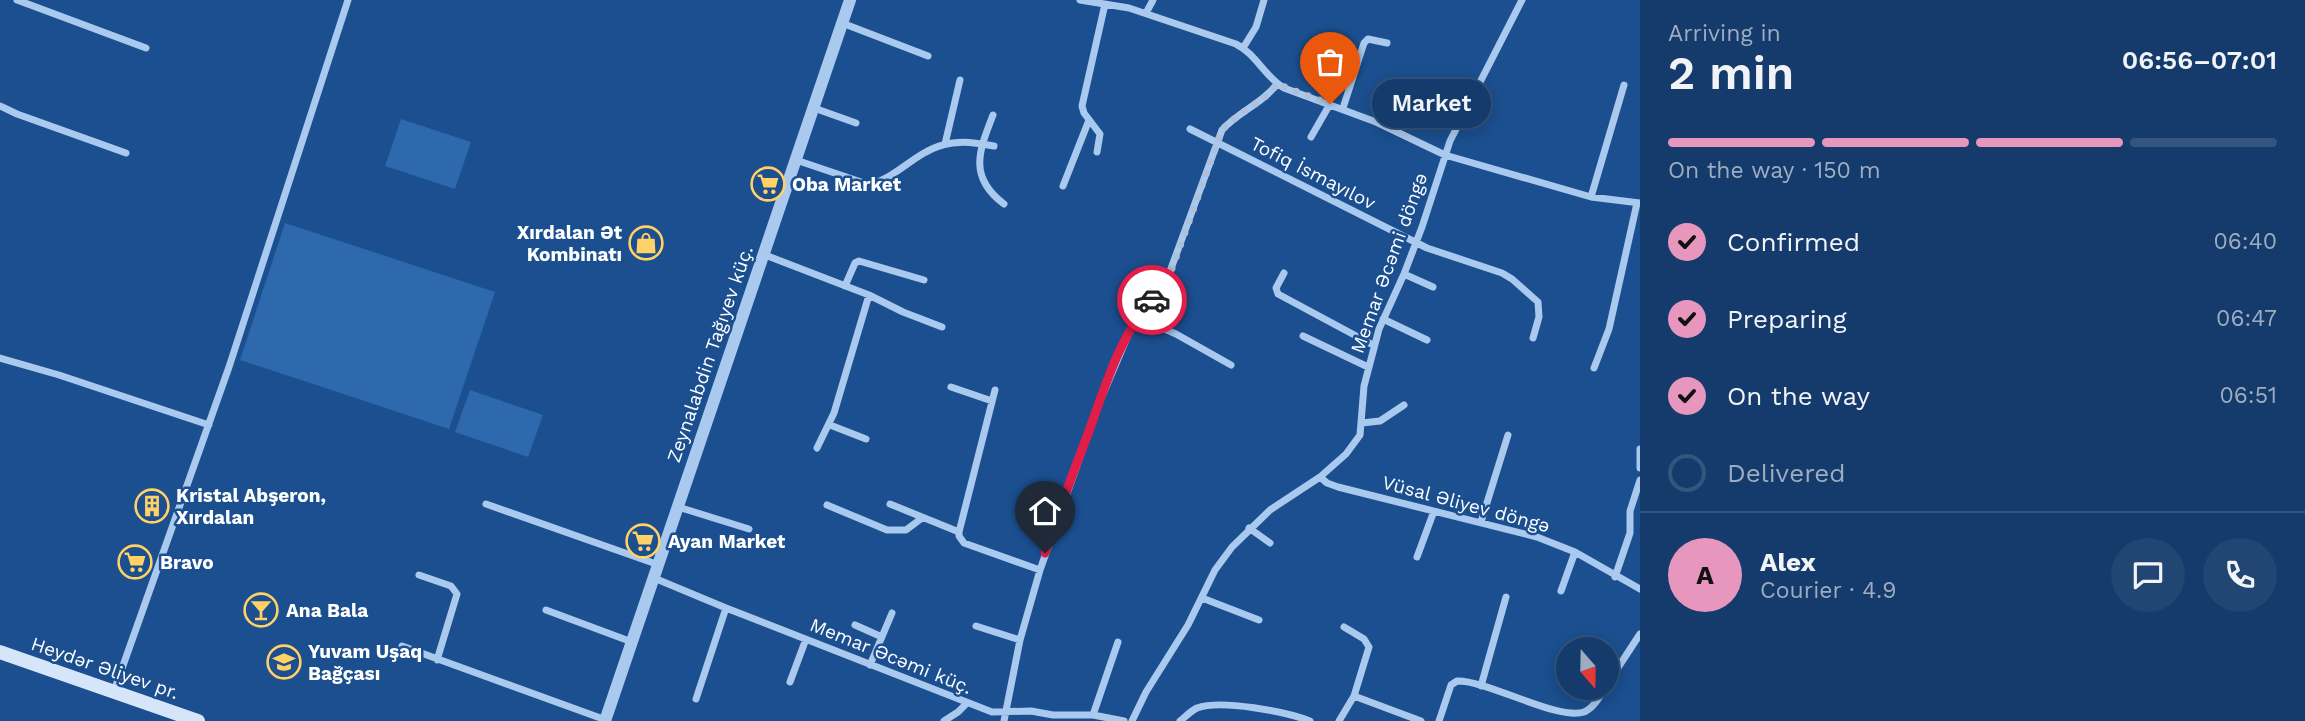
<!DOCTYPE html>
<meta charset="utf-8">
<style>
:root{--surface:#143b6b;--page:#214673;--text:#f1f3f6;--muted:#9dadc1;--line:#33557e;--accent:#e797bd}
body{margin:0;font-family:"Work Sans",sans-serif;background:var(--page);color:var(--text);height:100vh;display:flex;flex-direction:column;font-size:26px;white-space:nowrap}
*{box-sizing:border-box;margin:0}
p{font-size:23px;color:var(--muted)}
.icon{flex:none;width:38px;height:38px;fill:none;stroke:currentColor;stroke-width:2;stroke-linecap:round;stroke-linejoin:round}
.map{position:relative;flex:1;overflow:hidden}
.panel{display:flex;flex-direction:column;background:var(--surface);width:665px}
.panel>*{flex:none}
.needle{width:46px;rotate:160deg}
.buttons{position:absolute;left:1556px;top:637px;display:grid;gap:14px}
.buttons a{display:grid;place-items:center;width:63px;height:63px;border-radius:50%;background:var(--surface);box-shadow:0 4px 18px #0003,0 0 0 2px var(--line);font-size:35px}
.pin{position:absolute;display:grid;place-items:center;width:60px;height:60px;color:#fff;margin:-72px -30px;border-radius:50% 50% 50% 0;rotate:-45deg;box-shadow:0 0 7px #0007}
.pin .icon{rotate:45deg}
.courier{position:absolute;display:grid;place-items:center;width:70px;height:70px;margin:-35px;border:5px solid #e11d48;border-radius:50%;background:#fff;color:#222;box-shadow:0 2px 9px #0007}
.bubble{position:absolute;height:49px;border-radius:24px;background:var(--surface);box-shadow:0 4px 18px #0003,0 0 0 2px var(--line);font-size:23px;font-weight:600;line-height:49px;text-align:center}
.overview em{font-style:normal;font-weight:600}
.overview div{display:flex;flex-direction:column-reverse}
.overview{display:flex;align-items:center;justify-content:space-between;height:119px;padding:0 28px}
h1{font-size:46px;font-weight:600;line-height:52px}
.bar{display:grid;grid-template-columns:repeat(4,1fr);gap:10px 7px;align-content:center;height:84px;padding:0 28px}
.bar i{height:9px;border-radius:5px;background:var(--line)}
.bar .selected{background:var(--accent)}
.bar p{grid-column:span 4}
.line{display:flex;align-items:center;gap:18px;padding:0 28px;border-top:2px solid var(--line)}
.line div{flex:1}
.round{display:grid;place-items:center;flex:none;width:74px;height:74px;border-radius:37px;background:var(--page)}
ol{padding:0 28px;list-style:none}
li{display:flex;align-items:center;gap:21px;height:77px}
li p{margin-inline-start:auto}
li .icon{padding:7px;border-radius:50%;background:var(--accent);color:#111;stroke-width:4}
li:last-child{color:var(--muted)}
li i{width:38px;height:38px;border:4px solid var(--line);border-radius:50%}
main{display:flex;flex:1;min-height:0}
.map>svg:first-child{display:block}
.green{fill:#2e69ad}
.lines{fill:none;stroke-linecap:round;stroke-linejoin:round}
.minor{stroke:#a9c9ee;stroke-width:7}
.tertiary{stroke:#a9c9ee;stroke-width:12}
.secondary{stroke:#d6e6fa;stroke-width:14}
.done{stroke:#afc1d8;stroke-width:7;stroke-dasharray:0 12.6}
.route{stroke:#e11d48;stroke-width:9}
.labels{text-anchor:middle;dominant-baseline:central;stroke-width:5;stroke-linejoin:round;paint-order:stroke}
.street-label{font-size:19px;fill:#fff;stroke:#1b4f8f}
.poi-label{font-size:19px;font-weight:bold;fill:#fff;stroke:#1b4f8f;text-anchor:start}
</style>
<main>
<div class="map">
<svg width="1640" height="721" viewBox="0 0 1640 721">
<rect width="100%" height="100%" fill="#1b4f8f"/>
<path class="green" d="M401 119 471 142 455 189 385 166Z
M285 223 495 292 449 429 240 360Z
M470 390 543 415 528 457 455 432Z"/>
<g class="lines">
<path class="minor" d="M17 0 146 48
M1080 0 1129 8 1236 44C1256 54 1265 77 1284 88L1376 122 1445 155 1591 197 1640 203
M1146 13 1153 0
M842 23 928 56
M1243 48 1256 27 1264 0
M0 106 17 114 126 153
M814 108 856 123
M1343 108 1364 43 1368 39 1387 43
M993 115C979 151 968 177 1004 204
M1190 129 1427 248 1502 273 1512 279 1538 302 1539 317 1533 338
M1311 137 1330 104
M945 144 960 80
M1097 152 1100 134 1084 113 1082 106 1105 4
M796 160 870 185C897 177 916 152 943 145 960 140 978 143 994 146
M1063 186 1089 120
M1591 197 1624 85
M765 255 869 295 903 312 942 327
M1284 273 1276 288 1278 294 1373 345
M1404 274 1433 287
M845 286 855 263 859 261 924 280
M1137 317 1176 334 1231 365
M1383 319 1427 340
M1303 336 1368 367
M0 358 59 375 209 425
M1594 368 1609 329 1637 203
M951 387 992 401
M1362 423 1380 421 1404 405
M830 425 866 439
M817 448 834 413 869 295
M1640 449V468
M1320 477 1327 483 1338 487 1537 537 1575 552 1640 589
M486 504 659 565
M890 504 959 532V536L964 543 1040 570
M827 505 887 530H906L922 518
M678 507 749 529
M1481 522 1508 435
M1249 528 1270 543
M959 532 995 390
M1417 557 1434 511
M419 575 451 586 457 594 437 660
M1615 577 1630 533V511L1640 480
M654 578 726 608 992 712 1031 711 1053 715H1093L1124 721
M1561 591 1575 552
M1202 598 1259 620
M546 610 632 642
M855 625 882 637
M976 626 1020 640
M1344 627 1364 639 1369 647 1354 696
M402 646 606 720
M870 665 892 613
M790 682 806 639
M1481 686 1506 597
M1606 686 1640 634
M114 691 229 367 348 0
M696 699 726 608
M1093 715 1118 642
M944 721 958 712 966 704
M1004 721 1020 640 1040 570 1098 406 1132 326 1164 285 1169 274 1222 130C1238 112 1263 103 1277 84
M1132 721 1146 692 1188 625 1215 570 1232 547 1270 510 1320 477 1346 454 1360 435 1364 386 1379 329 1404 274 1422 227 1450 141 1522 0
M1180 721C1186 716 1191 711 1197 708 1222 699 1286 712 1310 721
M1339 721 1354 696 1421 721
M1439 721 1451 685 1457 681C1487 680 1558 721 1584 712 1594 708 1600 696 1605 688"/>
<path class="tertiary" d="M605 721 850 0"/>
<path class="secondary" d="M0 652 198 721"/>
</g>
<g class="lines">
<path class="done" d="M1152 300 1164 285 1170 274 1222 130C1238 112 1263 103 1277 84L1330 104"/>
<path class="route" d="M1045 553C1058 512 1074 471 1089 431 1105 387 1120 335 1152 300"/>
</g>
<defs>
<symbol id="supermarket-ring" viewBox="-11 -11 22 22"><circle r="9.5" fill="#1b4f8f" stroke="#ffd166" stroke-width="1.5"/><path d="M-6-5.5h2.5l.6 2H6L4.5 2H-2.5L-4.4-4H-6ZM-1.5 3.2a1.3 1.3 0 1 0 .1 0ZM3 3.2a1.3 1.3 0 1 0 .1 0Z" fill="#ffd166"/></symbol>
<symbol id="shop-ring" viewBox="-11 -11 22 22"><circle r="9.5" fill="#1b4f8f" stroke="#ffd166" stroke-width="1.5"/><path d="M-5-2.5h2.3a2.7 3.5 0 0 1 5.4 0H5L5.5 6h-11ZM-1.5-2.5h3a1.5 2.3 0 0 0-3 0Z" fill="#ffd166"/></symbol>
<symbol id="building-ring" viewBox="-11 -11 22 22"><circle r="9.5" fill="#1b4f8f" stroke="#ffd166" stroke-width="1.5"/><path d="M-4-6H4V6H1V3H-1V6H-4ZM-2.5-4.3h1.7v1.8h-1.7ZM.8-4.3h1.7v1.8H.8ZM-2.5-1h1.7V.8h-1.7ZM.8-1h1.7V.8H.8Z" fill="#ffd166"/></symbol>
<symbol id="bar-ring" viewBox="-11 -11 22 22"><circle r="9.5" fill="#1b4f8f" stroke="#ffd166" stroke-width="1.5"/><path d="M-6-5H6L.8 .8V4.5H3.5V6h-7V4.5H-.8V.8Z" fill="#ffd166"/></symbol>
<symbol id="school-ring" viewBox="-11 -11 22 22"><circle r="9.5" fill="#1b4f8f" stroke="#ffd166" stroke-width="1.5"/><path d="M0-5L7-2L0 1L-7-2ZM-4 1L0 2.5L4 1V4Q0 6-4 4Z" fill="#ffd166"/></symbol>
</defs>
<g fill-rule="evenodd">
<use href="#supermarket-ring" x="749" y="165" width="38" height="38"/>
<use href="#shop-ring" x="627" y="224" width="38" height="38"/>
<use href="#building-ring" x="133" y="487" width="38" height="38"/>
<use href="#supermarket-ring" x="624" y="522" width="38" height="38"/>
<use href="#supermarket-ring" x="116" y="543" width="38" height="38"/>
<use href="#bar-ring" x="242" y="591" width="38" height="38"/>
<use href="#school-ring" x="265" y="643" width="38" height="38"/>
</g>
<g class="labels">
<g class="street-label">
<text transform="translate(1313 173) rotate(27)">Tofiq İsmayılov</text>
<text transform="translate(1389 263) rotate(-70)">Memar Əcəmi döngə</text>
<text transform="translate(710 354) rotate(-71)">Zeynalabdin Tağıyev küç.</text>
<text transform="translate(1466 504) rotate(15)">Vüsal Əliyev döngə</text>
<text transform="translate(891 656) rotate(22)">Memar Əcəmi küç.</text>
<text transform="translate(105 668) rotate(19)">Heydər Əliyev pr.</text>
</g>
<g class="poi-label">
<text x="792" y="184">Oba Market</text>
<text x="622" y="232" text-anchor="end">Xırdalan Ət<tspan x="622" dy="22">Kombinatı</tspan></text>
<text x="176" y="495">Kristal Abşeron,<tspan x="176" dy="22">Xırdalan</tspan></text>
<text x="668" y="541">Ayan Market</text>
<text x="160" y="562">Bravo</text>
<text x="286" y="610">Ana Bala</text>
<text x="308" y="651">Yuvam Uşaq<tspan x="308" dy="22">Bağçası</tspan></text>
</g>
</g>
</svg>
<div class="buttons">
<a><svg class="needle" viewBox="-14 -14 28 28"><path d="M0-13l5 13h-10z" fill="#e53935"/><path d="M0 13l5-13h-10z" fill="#9dadc1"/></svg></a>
</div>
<div class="pin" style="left:1330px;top:104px;background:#ea580c"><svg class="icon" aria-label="bag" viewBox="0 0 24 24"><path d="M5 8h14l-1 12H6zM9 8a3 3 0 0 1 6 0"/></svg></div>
<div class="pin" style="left:1045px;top:553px;background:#1f2937"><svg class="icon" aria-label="home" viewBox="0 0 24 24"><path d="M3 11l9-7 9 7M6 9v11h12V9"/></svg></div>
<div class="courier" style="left:1152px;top:300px"><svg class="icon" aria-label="car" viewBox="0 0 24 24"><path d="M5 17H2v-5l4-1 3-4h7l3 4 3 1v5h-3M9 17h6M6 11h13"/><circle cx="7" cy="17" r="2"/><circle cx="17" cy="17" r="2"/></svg></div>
<div class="bubble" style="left:1372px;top:79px;width:119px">Market</div>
</div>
<section class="panel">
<div class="overview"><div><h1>2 min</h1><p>Arriving in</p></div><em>06:56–07:01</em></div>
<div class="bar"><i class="selected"></i><i class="selected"></i><i class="selected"></i><i></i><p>On the way · 150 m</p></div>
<ol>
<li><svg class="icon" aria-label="check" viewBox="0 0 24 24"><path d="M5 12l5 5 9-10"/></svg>Confirmed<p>06:40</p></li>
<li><svg class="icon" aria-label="check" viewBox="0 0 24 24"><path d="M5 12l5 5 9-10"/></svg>Preparing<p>06:47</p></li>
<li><svg class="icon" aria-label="check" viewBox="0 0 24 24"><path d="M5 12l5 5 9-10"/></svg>On the way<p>06:51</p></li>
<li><i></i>Delivered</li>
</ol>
<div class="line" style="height:126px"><b class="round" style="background:var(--accent);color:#111">A</b><div><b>Alex</b><p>Courier · 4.9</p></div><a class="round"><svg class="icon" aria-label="chat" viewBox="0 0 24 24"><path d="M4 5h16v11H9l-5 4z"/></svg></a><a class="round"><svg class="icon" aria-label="phone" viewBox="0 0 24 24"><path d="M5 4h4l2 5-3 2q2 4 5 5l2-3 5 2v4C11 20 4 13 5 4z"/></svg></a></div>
</section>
</main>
